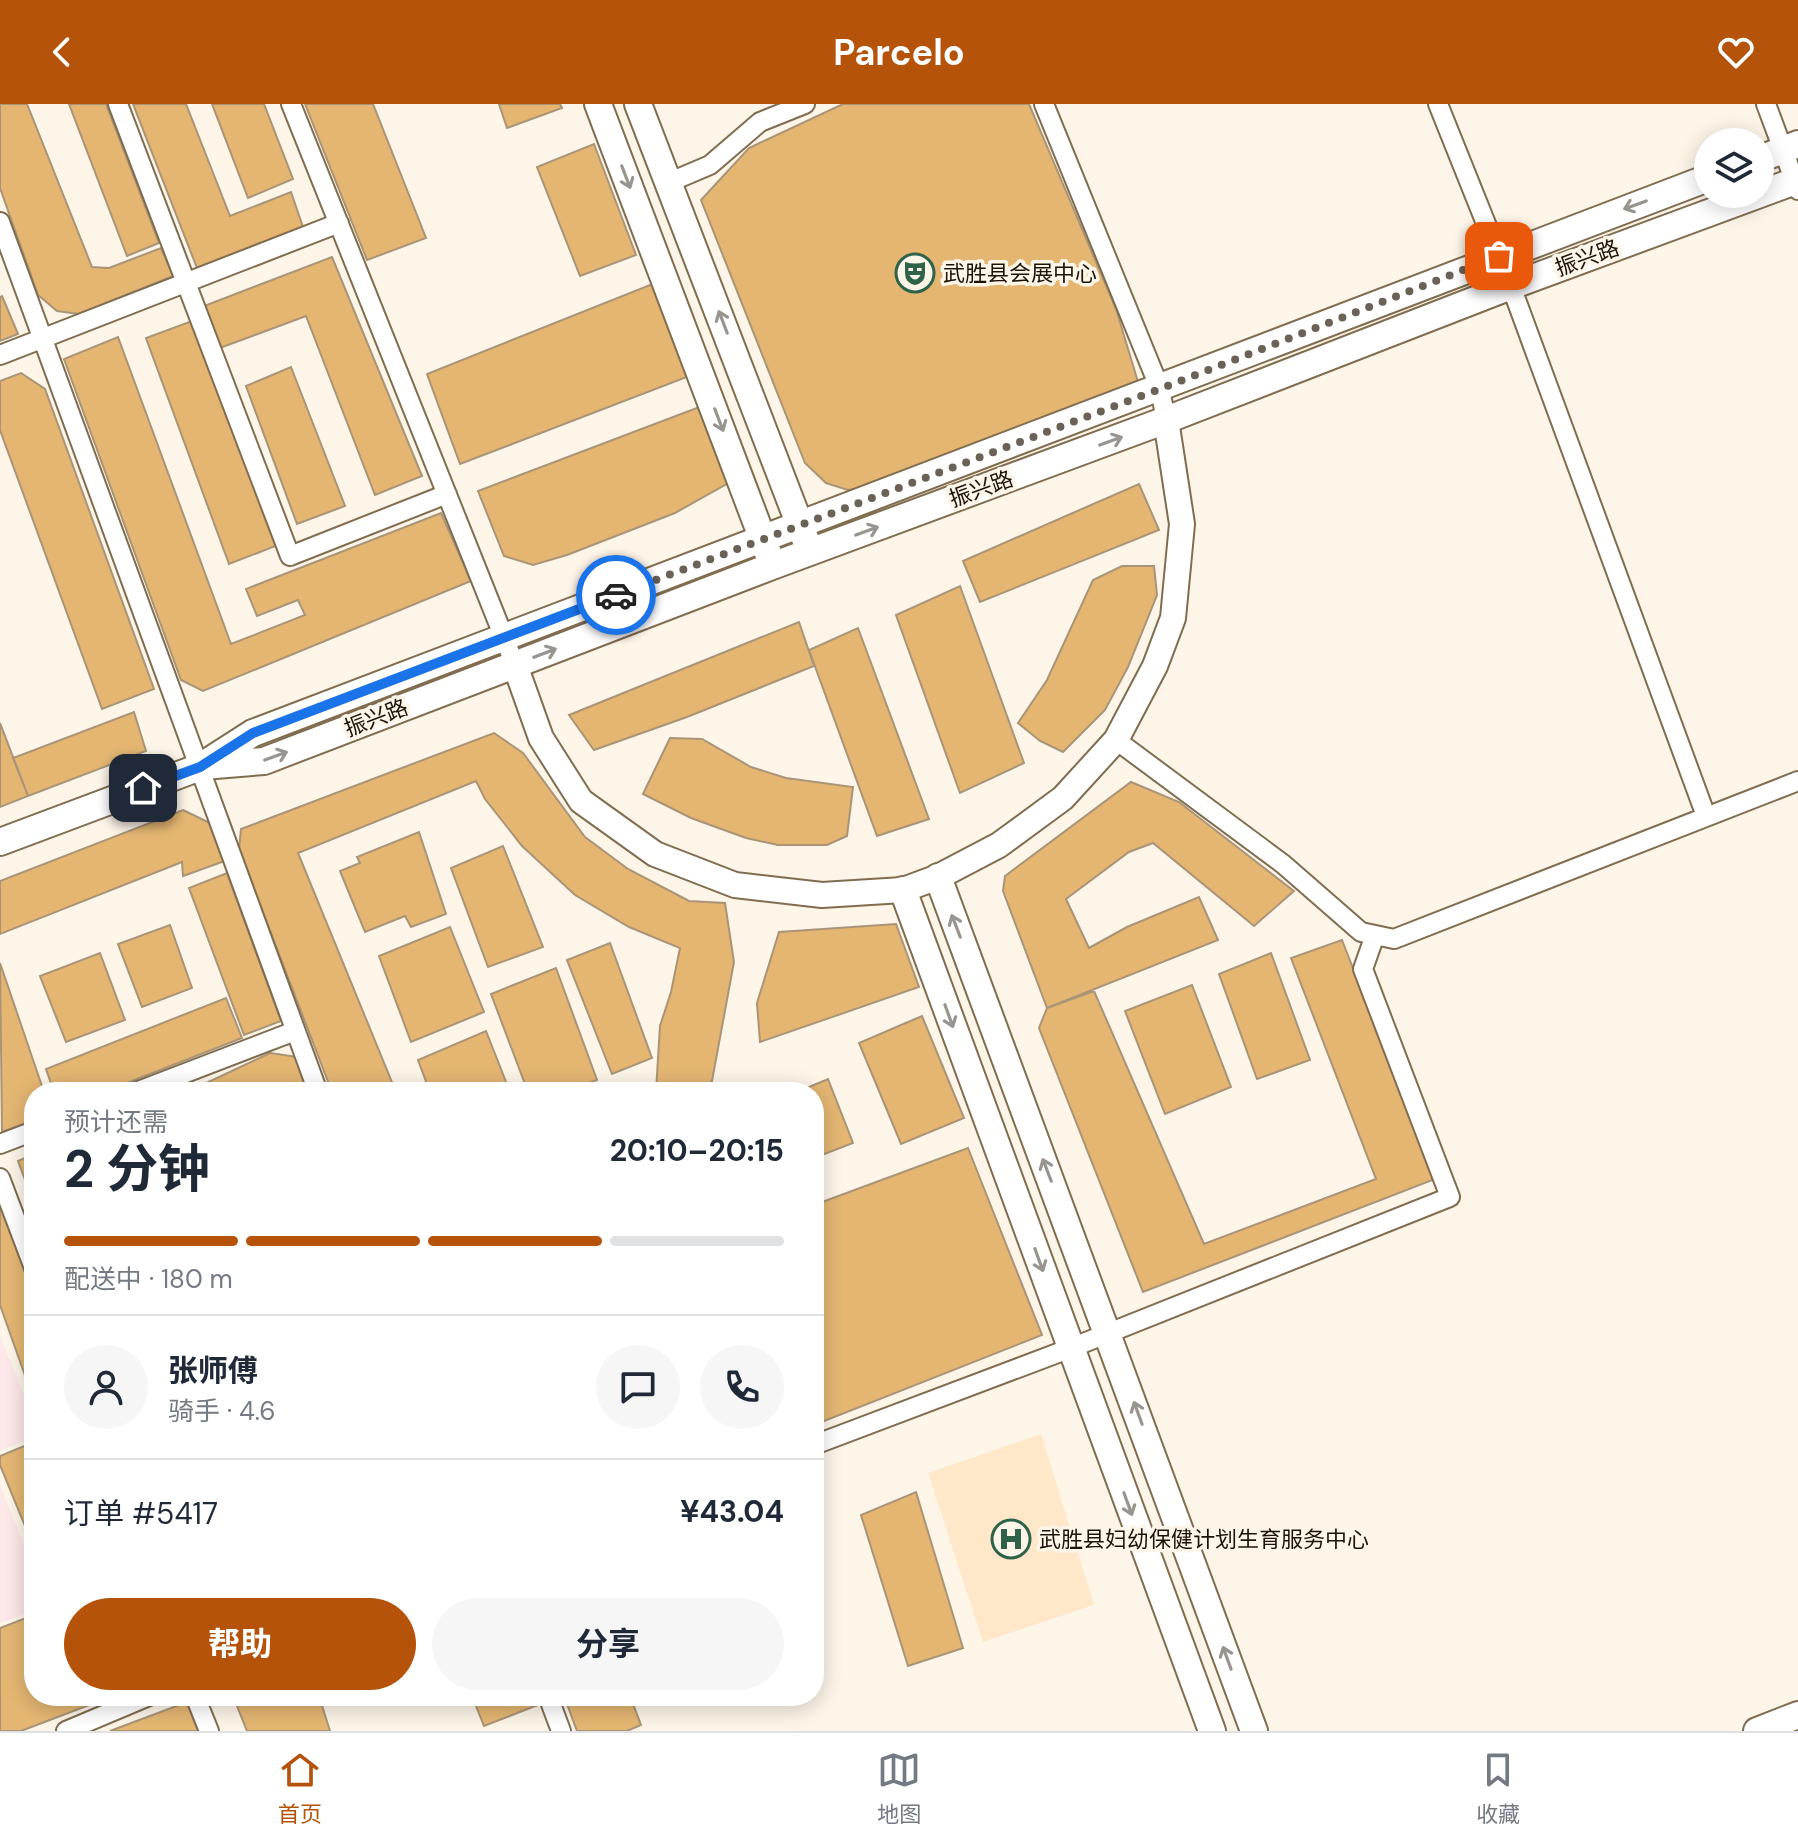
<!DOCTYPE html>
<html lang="zh">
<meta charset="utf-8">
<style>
:root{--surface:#fff;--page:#f6f6f7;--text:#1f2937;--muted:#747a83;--line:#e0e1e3;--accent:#b45309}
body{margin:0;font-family:"DM Sans","Noto Sans SC",sans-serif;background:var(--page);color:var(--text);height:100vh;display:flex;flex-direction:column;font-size:30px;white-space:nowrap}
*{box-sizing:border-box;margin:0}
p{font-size:26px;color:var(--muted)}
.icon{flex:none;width:44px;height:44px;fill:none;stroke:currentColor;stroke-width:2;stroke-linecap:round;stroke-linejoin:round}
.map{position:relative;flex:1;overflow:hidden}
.drawer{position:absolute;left:24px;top:978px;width:800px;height:624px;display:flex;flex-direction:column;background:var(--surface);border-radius:32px;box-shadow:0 4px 20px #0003}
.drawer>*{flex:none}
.fabs{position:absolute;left:1694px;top:24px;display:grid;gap:16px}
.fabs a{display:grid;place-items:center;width:80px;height:80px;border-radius:50%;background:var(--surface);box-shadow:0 4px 20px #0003;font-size:40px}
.pin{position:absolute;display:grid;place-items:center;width:68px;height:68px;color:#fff;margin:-34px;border-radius:16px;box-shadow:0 4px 12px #0006}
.courier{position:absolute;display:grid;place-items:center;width:80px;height:80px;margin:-40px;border:6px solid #1a73e8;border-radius:50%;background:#fff;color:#222;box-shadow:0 2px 10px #0007}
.head em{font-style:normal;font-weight:700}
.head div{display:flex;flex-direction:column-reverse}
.head{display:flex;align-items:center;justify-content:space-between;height:136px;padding:0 40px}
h1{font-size:52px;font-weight:700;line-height:60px}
.bar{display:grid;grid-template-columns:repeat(4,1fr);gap:12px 8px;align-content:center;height:96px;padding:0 40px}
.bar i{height:10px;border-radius:6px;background:var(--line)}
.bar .current{background:var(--accent)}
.bar p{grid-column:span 4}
.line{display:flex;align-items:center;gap:20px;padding:0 40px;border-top:2px solid var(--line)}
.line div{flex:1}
.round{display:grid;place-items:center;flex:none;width:84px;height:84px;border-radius:42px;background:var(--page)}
.cta{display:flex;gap:16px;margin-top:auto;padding:16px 40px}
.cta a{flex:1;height:92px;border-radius:48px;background:var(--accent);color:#fff;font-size:32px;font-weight:700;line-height:92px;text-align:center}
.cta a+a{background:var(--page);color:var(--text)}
header{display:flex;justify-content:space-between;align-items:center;height:104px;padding:0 40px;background:var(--accent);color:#fff;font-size:36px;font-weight:700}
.menu{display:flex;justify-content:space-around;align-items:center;height:112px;border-top:2px solid var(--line);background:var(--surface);font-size:22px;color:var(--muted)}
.menu a{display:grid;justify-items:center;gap:4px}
.menu .current{color:var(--accent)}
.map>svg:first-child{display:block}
.built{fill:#fee8c9}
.education{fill:#fce7e9}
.building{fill:#e4b672;stroke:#a99477;stroke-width:2}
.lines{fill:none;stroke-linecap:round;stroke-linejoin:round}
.minor-casing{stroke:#806d50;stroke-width:22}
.tertiary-casing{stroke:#806d50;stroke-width:28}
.secondary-casing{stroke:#806d50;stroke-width:30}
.minor{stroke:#fff;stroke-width:18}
.tertiary{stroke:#fff;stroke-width:24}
.secondary{stroke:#fff;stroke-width:26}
.oneway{stroke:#989590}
.done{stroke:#6a6257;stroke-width:8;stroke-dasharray:0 14.4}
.route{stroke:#1a73e8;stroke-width:10}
.labels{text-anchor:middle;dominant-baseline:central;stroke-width:7;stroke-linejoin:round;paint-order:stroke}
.street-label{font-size:22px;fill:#1b1308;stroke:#fef5e9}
.poi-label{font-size:22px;fill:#1b1308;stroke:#fef5e9;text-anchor:start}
</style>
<header><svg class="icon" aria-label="back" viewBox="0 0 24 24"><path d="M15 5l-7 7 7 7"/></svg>Parcelo<svg class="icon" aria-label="heart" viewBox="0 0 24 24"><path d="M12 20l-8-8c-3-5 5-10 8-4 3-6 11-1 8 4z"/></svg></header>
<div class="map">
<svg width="1798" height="1627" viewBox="0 0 1798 1627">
<rect width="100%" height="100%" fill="#fef5e9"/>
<path class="built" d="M1041 1330 1094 1501 983 1538 928 1369Z"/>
<path class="education" d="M0 1232 34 1316V1333L0 1347Z
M0 1382 34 1465V1507L0 1519Z"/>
<path class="building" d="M0 0H27L92 163 109 164 161 144 173 172 79 210 57 207 38 191 0 84Z
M69 0H106L159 139 127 152Z
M133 0H186L230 112 291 88 303 123 197 164Z
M212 0H264L293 75 248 94Z
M305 0H373L426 134 367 156Z
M499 0H560L562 4 507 24Z
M843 0H1029L1116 205 1138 278 888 380 848 386 826 379 805 359 701 96 749 44Z
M594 40 636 151 580 172 537 63Z
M332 153 422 372 375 391 306 212 220 244 204 202Z
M655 179 692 271 460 360 427 270Z
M2 192 18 230 0 237V193Z
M192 217 278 441 229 460 146 234Z
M118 233 231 540 305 511 298 496 257 512 246 485 441 409 471 477 203 587 181 576 64 255Z
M291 263 345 402 297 420 246 282Z
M21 269 45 285 154 585 102 605 0 326V277Z
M702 302 732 377 675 409 567 451 533 461 504 452 478 387Z
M1139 380 1159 426 980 498 963 457Z
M1122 462H1154L1157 491 1128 563 1105 606 1063 648 1040 637 1018 619 1047 576 1093 476Z
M960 482 1024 659 960 689 896 511Z
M799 518 814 562 687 613 594 646 569 611Z
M858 524 929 715 877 732 809 546Z
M134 608 146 647 28 692 13 654Z
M0 619 28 692 0 703Z
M494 629 523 649 585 733 628 765 689 797 725 799 734 858 712 977 705 983 656 987 660 922 671 888 680 844 629 823 575 791 522 742 485 695 476 677 298 749 396 988H332L239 746 241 725Z
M670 634 702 635 751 663 786 674 853 683 847 732 827 741H778L746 734 691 714 643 690Z
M1131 678 1179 698 1294 787 1254 822 1153 739 1129 748 1066 795 1089 844 1127 823 1199 793 1218 836 1047 904 1003 787 1005 772Z
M183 706 214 721 225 757 183 772 182 758 0 830V777Z
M419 728 446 810 411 823 405 812 365 828 340 767 360 759 357 753Z
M503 742 543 843 488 863 451 764Z
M227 769 281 917 244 931 189 784Z
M896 820 919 883 760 938 757 899 779 828Z
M170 821 192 884 142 903 118 840Z
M450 823 484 908 411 938 379 852Z
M1342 836 1435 1075 1143 1188 1039 924 1047 904 1094 887 1204 1140 1376 1075 1291 854Z
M610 839 652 954 612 970 567 856Z
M100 849 125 916 66 938 40 872Z
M1271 849 1310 956 1257 975 1219 870Z
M0 859 44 988H34V1016L2 1028Z
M556 864 597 976 564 988H528L491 890Z
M1192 881 1231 983 1165 1010 1125 907Z
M226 894 242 934 104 988H54L46 965Z
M922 912 964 1014 901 1040 859 939Z
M486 927 510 988H430L418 956Z
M270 949 297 953 310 988H207L204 980Z
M828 975 853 1039 814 1054V988H797Z
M968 1044 1042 1231 814 1321V1101Z
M34 1050V1100L18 1057Z
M0 1095 34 1189V1297L0 1201Z
M34 1338V1444L0 1361V1352Z
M916 1388 963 1544 908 1562 861 1411Z
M34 1511V1592H113L21 1627H0V1524Z
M233 1592H319L330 1627H247Z
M472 1592H534L538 1601 484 1622Z
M564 1592H630L641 1621 627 1627H577Z
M187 1598 198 1627H110Z"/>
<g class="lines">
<defs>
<path id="minor" d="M118 0 290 452 447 390
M291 0 515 561
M1044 0 1160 285 1166 316
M1438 0 1511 182 1706 712
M1766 0 1798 86
M670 78 710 61 760 18 805 0
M0 118 318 988
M0 251 339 119
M1116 636 1283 760 1361 828 1394 835 1798 677
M136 988 295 927
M0 1040 34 1027
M0 1074 34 1164
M814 1341 1071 1244 1450 1093 1363 865 1375 831
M195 1592 209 1627
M548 1592 561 1627
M66 1627 149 1592"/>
<path id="tertiary" d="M515 561 541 634 581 697 655 750 735 781 822 791 903 786 938 773 999 741 1063 694 1116 636 1155 562 1173 514 1182 420 1166 316"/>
<path id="secondary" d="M598 0 768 449
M638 0 806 437
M1760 55 1798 40
M1760 90 1798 76
M203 662 264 657 772 462 1166 316 1511 182 1760 90
M0 738 200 663 253 629 1708 74
M938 773 1254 1627
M903 786 1212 1627
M1757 1627 1798 1611"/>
</defs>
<use href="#minor" class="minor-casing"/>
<use href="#tertiary" class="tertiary-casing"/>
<use href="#secondary" class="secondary-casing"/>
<use href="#minor" class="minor"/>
<use href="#tertiary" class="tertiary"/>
<use href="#secondary" class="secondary"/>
</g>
<defs><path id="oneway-shaft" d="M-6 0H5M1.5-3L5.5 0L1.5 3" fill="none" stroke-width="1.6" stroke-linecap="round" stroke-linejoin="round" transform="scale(2)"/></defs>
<g class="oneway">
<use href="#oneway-shaft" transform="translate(626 73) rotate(69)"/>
<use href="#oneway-shaft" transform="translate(1635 101) rotate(160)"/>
<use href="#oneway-shaft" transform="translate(723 218) rotate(-111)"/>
<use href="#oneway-shaft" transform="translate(719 316) rotate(69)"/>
<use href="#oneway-shaft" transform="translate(1111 337) rotate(-20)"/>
<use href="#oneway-shaft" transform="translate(867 427) rotate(-20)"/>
<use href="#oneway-shaft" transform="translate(545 549) rotate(-21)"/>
<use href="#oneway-shaft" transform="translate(276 652) rotate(-20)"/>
<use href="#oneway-shaft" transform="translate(956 822) rotate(-111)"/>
<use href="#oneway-shaft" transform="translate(949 912) rotate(70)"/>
<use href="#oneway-shaft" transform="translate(1047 1066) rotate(-111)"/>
<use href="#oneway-shaft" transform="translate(1039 1156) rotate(70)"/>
<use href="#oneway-shaft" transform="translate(1138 1309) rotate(-110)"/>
<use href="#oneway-shaft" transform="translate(1128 1400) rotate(70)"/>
<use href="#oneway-shaft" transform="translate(1227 1554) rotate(-110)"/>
</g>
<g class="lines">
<path class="done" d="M616 491 1160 285 1499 152"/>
<path class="route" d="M143 684 200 663 253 629 616 491"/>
</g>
<defs>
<symbol id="theatre-ring" viewBox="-11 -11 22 22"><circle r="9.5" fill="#fef5e9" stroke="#2e6349" stroke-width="1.5"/><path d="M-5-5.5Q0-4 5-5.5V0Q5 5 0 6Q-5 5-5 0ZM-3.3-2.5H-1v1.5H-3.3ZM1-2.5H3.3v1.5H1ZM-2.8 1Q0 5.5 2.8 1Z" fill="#2e6349"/></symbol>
<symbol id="hospital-ring" viewBox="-11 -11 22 22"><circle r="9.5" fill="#fef5e9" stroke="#2e6349" stroke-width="1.5"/><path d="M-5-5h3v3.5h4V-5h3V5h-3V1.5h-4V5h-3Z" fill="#2e6349"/></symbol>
</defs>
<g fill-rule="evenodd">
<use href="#theatre-ring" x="893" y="147" width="44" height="44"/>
<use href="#hospital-ring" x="989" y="1413" width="44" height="44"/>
</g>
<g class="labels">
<g class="street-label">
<text transform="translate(1587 154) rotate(-20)">振兴路</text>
<text transform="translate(981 385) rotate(-20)">振兴路</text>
<text transform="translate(376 614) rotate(-21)">振兴路</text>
</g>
<g class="poi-label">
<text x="943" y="169">武胜县会展中心</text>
<text x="1039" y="1435">武胜县妇幼保健计划生育服务中心</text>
</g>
</g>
</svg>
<div class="fabs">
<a><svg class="icon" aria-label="layers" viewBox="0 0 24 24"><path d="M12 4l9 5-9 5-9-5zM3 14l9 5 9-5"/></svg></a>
</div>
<div class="pin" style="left:1499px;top:152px;background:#ea580c"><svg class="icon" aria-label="bag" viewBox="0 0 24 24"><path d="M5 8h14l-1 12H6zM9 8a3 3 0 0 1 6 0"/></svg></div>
<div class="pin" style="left:143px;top:684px;background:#1f2937"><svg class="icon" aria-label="home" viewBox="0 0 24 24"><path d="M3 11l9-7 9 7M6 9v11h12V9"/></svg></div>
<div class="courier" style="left:616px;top:491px"><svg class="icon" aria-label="car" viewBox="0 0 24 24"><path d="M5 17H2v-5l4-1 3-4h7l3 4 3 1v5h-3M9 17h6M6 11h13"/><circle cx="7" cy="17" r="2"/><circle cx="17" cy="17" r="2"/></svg></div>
<section class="drawer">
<div class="head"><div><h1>2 分钟</h1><p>预计还需</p></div><em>20:10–20:15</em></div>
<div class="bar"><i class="current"></i><i class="current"></i><i class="current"></i><i></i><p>配送中 · 180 m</p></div>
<div class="line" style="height:144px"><a class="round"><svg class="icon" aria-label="person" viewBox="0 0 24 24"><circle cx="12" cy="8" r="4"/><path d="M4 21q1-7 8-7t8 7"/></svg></a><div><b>张师傅</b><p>骑手 · 4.6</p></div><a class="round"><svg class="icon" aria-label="chat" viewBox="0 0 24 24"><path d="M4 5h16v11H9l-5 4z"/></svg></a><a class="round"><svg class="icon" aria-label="phone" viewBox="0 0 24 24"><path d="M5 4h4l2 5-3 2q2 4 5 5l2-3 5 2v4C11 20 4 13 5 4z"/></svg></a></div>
<div class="line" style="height:104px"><div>订单 #5417</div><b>¥43.04</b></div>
<div class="cta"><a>帮助</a><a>分享</a></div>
</section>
</div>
<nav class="menu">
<a class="current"><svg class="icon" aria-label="home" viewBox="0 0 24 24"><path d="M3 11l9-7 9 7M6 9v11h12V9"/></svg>首页</a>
<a><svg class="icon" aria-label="map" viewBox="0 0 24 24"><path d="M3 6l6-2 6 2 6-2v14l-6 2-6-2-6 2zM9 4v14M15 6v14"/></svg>地图</a>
<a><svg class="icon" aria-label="saved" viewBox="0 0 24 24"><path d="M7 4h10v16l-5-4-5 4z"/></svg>收藏</a>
</nav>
